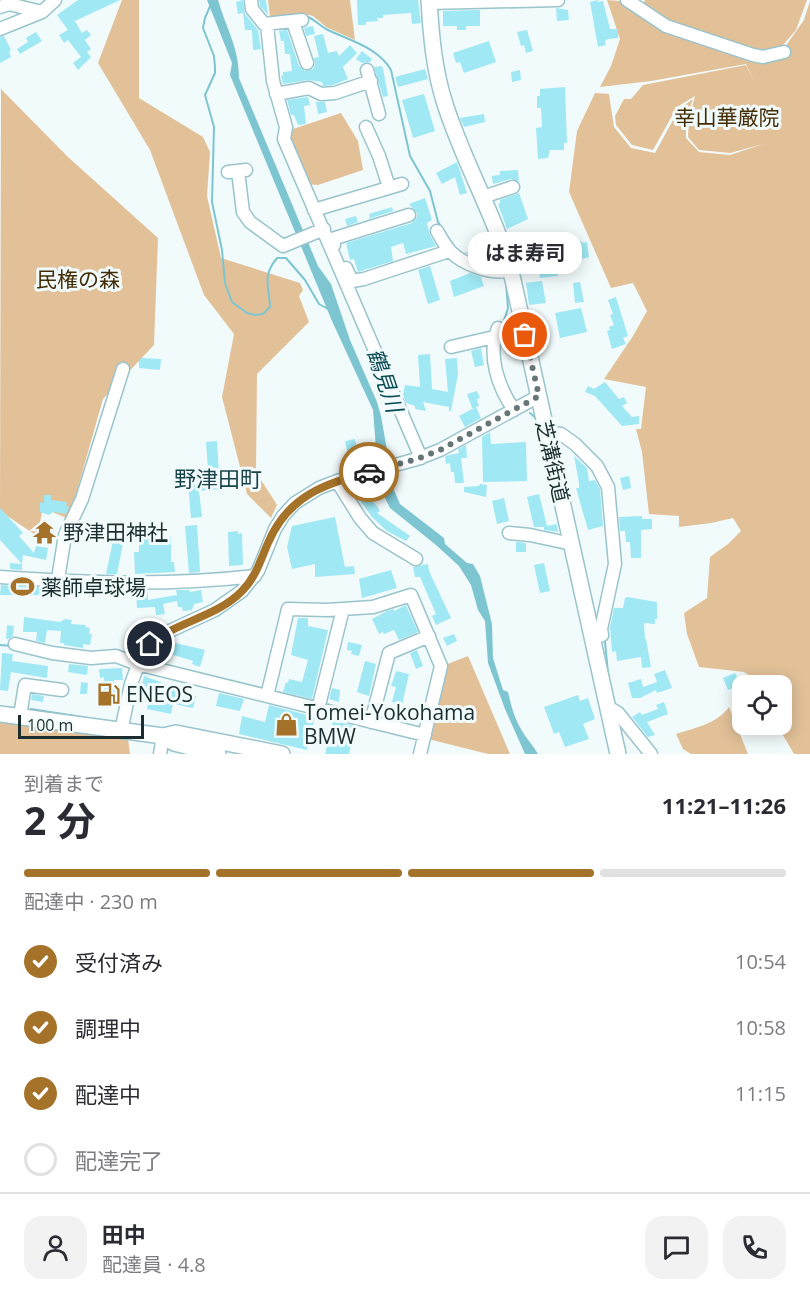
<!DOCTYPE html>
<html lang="ja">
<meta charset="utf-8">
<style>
:root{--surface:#fff;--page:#f2f2f3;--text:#2b2b33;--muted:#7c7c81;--line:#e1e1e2;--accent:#a57229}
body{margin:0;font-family:"Open Sans","Noto Sans JP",sans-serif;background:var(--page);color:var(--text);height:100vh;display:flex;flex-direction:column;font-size:22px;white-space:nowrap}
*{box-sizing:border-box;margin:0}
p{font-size:20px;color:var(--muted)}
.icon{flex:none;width:33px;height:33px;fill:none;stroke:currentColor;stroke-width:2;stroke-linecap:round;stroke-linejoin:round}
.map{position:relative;height:754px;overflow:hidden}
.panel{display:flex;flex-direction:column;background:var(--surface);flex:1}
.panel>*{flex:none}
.tools{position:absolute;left:732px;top:675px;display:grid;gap:12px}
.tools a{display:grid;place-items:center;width:60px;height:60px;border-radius:12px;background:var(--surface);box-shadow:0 3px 15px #0003;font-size:30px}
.scale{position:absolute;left:18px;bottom:15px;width:126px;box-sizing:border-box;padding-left:6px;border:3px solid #1b2d2f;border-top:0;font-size:16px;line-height:21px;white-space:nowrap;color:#1b2d2f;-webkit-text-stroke:4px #f2fbfc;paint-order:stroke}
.pin{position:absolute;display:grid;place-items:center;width:51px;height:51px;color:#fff;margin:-26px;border:3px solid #fff;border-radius:50%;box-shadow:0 2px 6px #0007}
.courier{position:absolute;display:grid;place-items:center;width:60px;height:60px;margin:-30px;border:4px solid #a57229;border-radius:50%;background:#fff;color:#222;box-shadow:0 2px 8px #0007}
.bubble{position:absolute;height:42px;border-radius:18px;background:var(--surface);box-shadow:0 3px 15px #0003;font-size:20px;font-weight:700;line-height:42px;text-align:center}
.headline em{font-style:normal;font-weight:700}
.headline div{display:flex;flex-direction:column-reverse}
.headline{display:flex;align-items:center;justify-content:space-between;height:102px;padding:0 24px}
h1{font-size:39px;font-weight:700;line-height:45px}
.bar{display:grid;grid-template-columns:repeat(4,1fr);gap:9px 6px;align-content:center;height:72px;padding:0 24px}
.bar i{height:8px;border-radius:4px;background:var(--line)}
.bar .on{background:var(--accent)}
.bar p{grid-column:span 4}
.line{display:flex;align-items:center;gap:15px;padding:0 24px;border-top:2px solid var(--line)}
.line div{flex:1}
.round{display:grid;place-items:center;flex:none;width:63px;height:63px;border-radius:18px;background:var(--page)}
ol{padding:0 24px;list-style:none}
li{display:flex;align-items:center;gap:18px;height:66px}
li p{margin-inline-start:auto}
li .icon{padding:6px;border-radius:50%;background:var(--accent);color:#fff;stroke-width:4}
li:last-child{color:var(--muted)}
li i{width:33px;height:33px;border:3px solid var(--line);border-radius:50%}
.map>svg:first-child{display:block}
.green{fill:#e2c198}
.water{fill:#7dc5d1}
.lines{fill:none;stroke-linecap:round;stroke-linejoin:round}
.stream{stroke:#7dc5d1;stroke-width:2}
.building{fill:#9fe8f4}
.minor-casing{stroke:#99c4cc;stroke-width:15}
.major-casing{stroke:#99c4cc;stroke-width:18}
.minor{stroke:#fff;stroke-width:12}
.major{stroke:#fff;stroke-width:15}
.done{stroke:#667577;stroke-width:6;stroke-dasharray:0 10.8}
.route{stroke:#a57229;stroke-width:8}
.labels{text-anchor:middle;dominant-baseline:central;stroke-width:6;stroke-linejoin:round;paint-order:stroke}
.park-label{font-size:21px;fill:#432b04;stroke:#f2fbfc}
.street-label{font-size:21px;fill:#1b2d2f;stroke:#f2fbfc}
.poi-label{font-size:21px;fill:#1b2d2f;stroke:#f2fbfc;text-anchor:start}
.water-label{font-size:22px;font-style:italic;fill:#094c54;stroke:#f2fbfc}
.neighbourhood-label{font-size:22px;fill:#1a4349;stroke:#f2fbfc}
</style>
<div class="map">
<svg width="810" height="754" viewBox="0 0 810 754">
<rect width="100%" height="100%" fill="#f2fbfc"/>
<path class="green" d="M122 0H139V98L203 137 210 152 207 196 221 258 300 283 303 290 299 296 309 322 257 374 256 472 277 505 271 518 247 494 222 397 234 334 204 295 150 150 98 63Z
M268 0H350L355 40 326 27 313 16 305 14 270 17Z
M607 0 620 1 641 8 645 0H807L796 30 783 45 779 53 782 59 790 54 786 48 787 44 804 20 810 1V754H794L777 725 782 724V686L754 685 753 678 744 672 699 667 687 634 684 613 707 598 710 557 728 544 741 531 733 518 711 523 679 527V516L649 514 642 452 636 429H641L646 387 604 379 633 336 647 311 633 283 611 288 569 192 577 131 595 93 609 94 614 127 631 148 655 153 679 109 693 99 686 120V138L699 152 730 155 763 144 730 153 699 150 688 137 689 119 695 96 677 107 653 150 632 145 616 125 615 116 624 99H631L643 85 746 65 756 85 746 64 651 81 600 87 611 66 620 39Z
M1 89 68 157 158 238 154 345 103 399 69 519 43 508 37 536 0 511Z
M341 113 358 141 363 170 318 185 307 184 287 135 290 130Z
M468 656 510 754H488L428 739 445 665Z
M729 707 748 754H691L683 749 676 734C694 728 717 724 729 707Z
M0 719 128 738 130 754H0Z"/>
<path class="water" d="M207 0H218L219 3C227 30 239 48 239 78L318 266 331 284 350 340 377 402 381 416 394 490 400 504 444 538 445 544 467 563 473 564 480 576 492 624 493 658 503 690 508 692C511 705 514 717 521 729 525 737 533 745 538 754H525L505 709 488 663 485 621 478 610 471 585 459 566 436 545 390 508 385 498 377 462 373 410 332 321 230 75 232 63Z"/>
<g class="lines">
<path class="stream" d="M211 4 205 18 203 28 214 56 215 67V73L205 95 214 127 212 202 222 250 225 283 232 302 247 313 255 315 263 314 270 307C269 285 262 276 277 258H286L305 280 319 304 328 309
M306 16C314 19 319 25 326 29 348 40 378 47 391 70L410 156 430 191 438 222 442 228
M447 236 454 246
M472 259 487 264
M502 327 508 308 506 283
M530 413 537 419
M605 642 608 673
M0 645 12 646
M31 709 88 718"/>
</g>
<path class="building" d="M78 0H120L75 21 82 33 87 30 91 35 85 40 91 49 87 52 91 57 78 70 73 63 81 57 68 40 64 43 59 35 68 30 57 15Z
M243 0 245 14 258 30 261 49 253 50 252 30H245L243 13 238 14 236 2Z
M259 0H266L268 15 260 6Z
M357 0H418L421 23 412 24 411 13 383 15V18H377L378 21 366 22V25H358Z
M598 0V2L603 1 610 29H618V38L608 39 605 41 606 45 598 47 590 2Z
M556 8 568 10 569 20 557 21Z
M480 10V26H466V30H457V26H443V11Z
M313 26 315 34 306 36 304 28Z
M287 30 299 66 305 71 313 69 315 64 314 58 319 57 314 36 323 34 328 53 337 51 339 56 350 45 357 53 343 67 348 79 333 85 323 86 322 82 308 80 283 84 281 76 283 75V72L292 71 290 54H285L284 41H281L279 31Z
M527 30 533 51 526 53 524 45 521 46 517 32Z
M36 32 42 41 20 54 17 49 28 42 26 38Z
M4 36 11 50 9 52 11 57 0 63V37Z
M489 41 496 62 464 73 460 62 456 63 453 53Z
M362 51 372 59 370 62 362 63 356 59Z
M381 66 383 68 388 96 383 97 374 67Z
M425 69 428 79 398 87 395 77Z
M520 70 521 80 512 82 511 72Z
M565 87 567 143H564V150H550L548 158 538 159 536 128 542 127 541 108H537V96H540V89Z
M424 94 435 131 413 138 402 100Z
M308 97 310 105 304 106 306 124 298 125 294 115H291L287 100Z
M316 102H325L327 112 318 114Z
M484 114 485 122 464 127 460 118Z
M457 162 467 193 460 195 455 177 442 184 436 173Z
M518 170 519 181 511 179 493 184 492 176 500 175V171Z
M519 193 528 219 507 229 498 204 500 203V200Z
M425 198 432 220 427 223 430 235 436 246 406 254 403 243 391 247 393 261 358 272 354 259 350 260 346 243 412 223 417 217V213L409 204Z
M392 207 393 211 368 219 370 217 369 214Z
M356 216 358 222 347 226 345 219Z
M543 240H551L554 262H556L558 276 540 278 539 271 549 270Z
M582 241V243L587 242 589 257 575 261 574 242Z
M464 252 494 254 497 261 478 259Z
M430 266 440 300 428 304 418 270Z
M470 273 481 277 484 286 454 297 450 281Z
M542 281 546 303 529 305 526 283Z
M580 282 584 302 575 303 573 283Z
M616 297 628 336 623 338 626 344 612 349 607 331 610 330 609 327 614 325 610 315 613 314 608 300Z
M581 308 587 332 560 338 555 313Z
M481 348 484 365 475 367 471 351Z
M430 354 432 389 448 392 445 359 457 358 458 374 451 411H449V407L423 402 426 411 415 409V406L406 403 403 395 405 385 420 387 418 355Z
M142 358 161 359 160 370 139 368V360Z
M605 382 619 399 624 397 627 403 622 406 632 417 639 416V424L622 426 595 396 585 392 588 386 594 389Z
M477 391 480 398 477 399 479 406 476 407 481 418 465 427 459 416 474 408H472L467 394Z
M490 432 491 444 526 442 527 481 483 482 482 437Z
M355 439 358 454 348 455 345 441Z
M217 441 220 489 199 491 202 517 191 518 187 472 208 470 206 442Z
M466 445 467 458H461L464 483H455L454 472H451L450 463 446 464 445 456 459 453 458 449Z
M574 456 587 468 589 481 595 480 600 489 603 526 588 530 576 488H579V483Z
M629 476 631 488 623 490 620 478Z
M480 484 487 485 486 497 464 492V487L479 486Z
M356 485 377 506 380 511 377 513 410 536 406 541 387 531 372 517 351 488Z
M539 494 547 526 557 524 558 532 544 530V527H534L527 497Z
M44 495H51V500L67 502 66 505 69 507 66 514 53 512 49 515 40 512V502L44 503Z
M504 498 509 521 497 524 492 501Z
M0 508 23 533 19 536 34 553 36 546 48 548 46 560 23 555 22 564 0 540Z
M642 516V519H652V529L641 530V558H631L630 542H626L625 531H620L619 517Z
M335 517 345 567 354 566 355 574 315 577V564L292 569 287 547 292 526Z
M197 525 200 572 189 573 185 526Z
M238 531V534L242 533 243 565 229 566 228 532Z
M114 536 124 538 117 574H106Z
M171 537V562H174L175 572 135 574 134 552H139V539Z
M516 542 526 543V552H516Z
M10 563 22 564V570L10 569Z
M544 563 550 591 540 593 534 565Z
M428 564 429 571 451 618 436 625 432 616 436 614 420 577H415L413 567Z
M391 570 397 588 362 598 359 579Z
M1 585 50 588V595H0Z
M176 590H189L190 592 201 590 203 602 194 604 192 610 183 611 182 607H178L177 601 163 604 165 614 158 615H156L155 607 137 608 136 592 148 591V600L177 595Z
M627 597 657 602V619H655V624L644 623 645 639H646L651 667 642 668 641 657 617 661 616 651 612 652 610 627 614 608H623L625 598Z
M406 605 418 632 399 640 394 630 384 634 383 632 379 634 372 619 387 611 394 609V611Z
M24 617 60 622 65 619 72 620 71 624 86 625 85 627 90 628 89 634H92L90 645 83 644V648L64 645V643H60L61 631 47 630 45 643 36 641 37 632H23Z
M298 618H308V626L328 630 312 699 283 692 286 682 288 683 289 679 302 682 308 660 291 655Z
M7 625 14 626 13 636 8 639H6Z
M454 634 457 641 447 646 443 638Z
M167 641 205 650 200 667 192 664 193 661 164 652Z
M348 642 362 645 359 656 351 654 352 651 347 650Z
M417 650 423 666 416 669 410 653Z
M158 652 170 655 168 663 156 660Z
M2 653 13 654 12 661 48 666 47 678 11 672 8 691 0 690Z
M365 661 376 664 369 696 357 692Z
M69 664 88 666 87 675 68 672Z
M122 668 123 680H114L116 704 105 705 104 677 100 678 99 669Z
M665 670 672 688 657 693 656 690 640 698H632L628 683 641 679 643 687 657 682 654 674Z
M396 671 409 674 402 705 392 702 396 687 391 686Z
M735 673 741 685 728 690 723 678Z
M144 676 171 686 172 684 183 686 181 693 196 696 193 708 173 704 171 714 147 709 150 696 140 694Z
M81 682 88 683 87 694H80Z
M332 688 340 690 339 702 329 699Z
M219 693 244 699 240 711 216 706Z
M32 694 44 696 43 702 31 700Z
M578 695 580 701 588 698 595 719 583 724 589 739 565 747 559 732 554 734 544 707Z
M664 702 668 714 647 722 655 735 648 737 632 717 640 712 642 715 658 709 656 705Z
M269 705 315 717 307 750 239 734 242 716 265 722Z
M333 721 356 726 349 754H325Z"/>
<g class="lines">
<defs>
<path id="minor" d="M251 0 252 9 264 24 302 20
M627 0 666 26 753 55 763 57 784 52
M429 3 558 0
M0 7 9 4 42 12
M293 22 307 63
M267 25 273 81 286 127 284 139 421 458
M0 29 42 12 55 0
M367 70 379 114
M276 94 309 88 321 94 335 93 371 81
M366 127 379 156 389 187
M238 171 243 212 250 222 283 246 324 229
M228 172 246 170
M483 197 513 187
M314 210 402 184
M437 231C441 238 445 246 451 252 464 265 492 275 510 270
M334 245 329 240 409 215
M346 268 352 281 364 279 449 251
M498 328C487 355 498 387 514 410
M451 347 494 337
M547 432 561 434 575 444 597 466 608 487 615 564 601 629 602 635 593 639
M337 481 360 518 373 533 416 559
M509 533 530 535 572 544
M0 577C87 583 168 586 255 576
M58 579 65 535 82 499 123 369
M15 644 52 653 91 658 116 656 137 664 425 735
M267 696 288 609 327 610 373 607 411 595 441 666 420 754
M608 707 618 713 651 754
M318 709 343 609
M20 716 25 685 62 690
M371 722 389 653 429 636
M121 731 131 684 142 654 161 635 215 610 242 591 258 571 275 529 283 516 295 503 319 488 337 481 417 459 440 450 539 396
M160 754 163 736"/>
<path id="major" d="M429 0C431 35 434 70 445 104 464 164 497 218 513 280L618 754
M0 714 163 736 176 733 282 754
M166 738 174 743 218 754"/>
</defs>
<use href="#minor" class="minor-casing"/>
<use href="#major" class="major-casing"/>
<use href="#minor" class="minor"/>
<use href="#major" class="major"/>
</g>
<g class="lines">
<path class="done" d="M369 472 417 459 440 450 539 396 525 335"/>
<path class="route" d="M150 644C178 621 217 617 242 591 256 577 260 561 268 543 288 496 324 484 369 472"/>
</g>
<defs>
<symbol id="temple-bare" viewBox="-9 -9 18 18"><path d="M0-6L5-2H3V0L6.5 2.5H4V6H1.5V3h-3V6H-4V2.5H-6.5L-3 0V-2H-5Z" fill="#a57229" stroke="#f2fbfc" stroke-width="2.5" paint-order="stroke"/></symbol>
<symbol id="stadium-bare" viewBox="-9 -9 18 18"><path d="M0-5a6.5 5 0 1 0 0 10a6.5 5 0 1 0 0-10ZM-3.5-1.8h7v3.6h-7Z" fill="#a57229" stroke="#f2fbfc" stroke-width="2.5" paint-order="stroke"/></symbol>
<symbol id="fuel-bare" viewBox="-9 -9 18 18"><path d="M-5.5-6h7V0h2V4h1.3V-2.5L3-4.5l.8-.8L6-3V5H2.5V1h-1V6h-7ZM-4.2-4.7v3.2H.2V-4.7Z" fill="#a57229" stroke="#f2fbfc" stroke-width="2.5" paint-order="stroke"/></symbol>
<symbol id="shop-bare" viewBox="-9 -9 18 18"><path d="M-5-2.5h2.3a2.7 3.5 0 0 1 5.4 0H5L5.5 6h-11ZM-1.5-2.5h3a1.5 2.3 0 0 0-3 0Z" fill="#a57229" stroke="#f2fbfc" stroke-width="2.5" paint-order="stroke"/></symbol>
</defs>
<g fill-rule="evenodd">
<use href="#temple-bare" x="28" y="516" width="33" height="33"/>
<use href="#stadium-bare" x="6" y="570" width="33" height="33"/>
<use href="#fuel-bare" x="92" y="678" width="33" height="33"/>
<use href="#shop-bare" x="270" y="708" width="33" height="33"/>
</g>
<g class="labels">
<g class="park-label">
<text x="727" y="117">幸山華厳院</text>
<text x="78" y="279">民権の森</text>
</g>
<g class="street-label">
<text transform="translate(553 461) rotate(77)">芝溝街道</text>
</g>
<g class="poi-label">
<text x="63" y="532">野津田神社</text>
<text x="41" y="587">薬師卓球場</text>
<text x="126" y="694">ENEOS</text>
<text x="304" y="712">Tomei-Yokohama<tspan x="304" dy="24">BMW</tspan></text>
</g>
<g class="water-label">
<text transform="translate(386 380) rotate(71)">鶴見川</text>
</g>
<g class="neighbourhood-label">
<text x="218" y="478">野津田町</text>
</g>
</g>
</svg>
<div class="tools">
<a><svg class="icon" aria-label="locate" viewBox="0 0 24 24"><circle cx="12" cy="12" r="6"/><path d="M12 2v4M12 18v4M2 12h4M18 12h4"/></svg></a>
</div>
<div class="scale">100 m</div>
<div class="pin" style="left:525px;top:335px;background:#ea580c"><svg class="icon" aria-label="bag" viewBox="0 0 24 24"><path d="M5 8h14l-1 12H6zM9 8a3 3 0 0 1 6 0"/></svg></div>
<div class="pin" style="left:150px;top:644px;background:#1f2937"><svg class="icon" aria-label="home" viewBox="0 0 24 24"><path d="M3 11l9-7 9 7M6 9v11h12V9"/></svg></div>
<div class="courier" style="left:369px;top:472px"><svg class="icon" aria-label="car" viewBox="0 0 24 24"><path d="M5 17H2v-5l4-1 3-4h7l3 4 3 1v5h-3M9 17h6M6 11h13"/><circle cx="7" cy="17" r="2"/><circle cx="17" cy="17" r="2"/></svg></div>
<div class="bubble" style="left:468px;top:232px;width:114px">はま寿司</div>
</div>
<section class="panel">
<div class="headline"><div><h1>2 分</h1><p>到着まで</p></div><em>11:21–11:26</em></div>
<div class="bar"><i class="on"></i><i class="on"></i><i class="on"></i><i></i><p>配達中 · 230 m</p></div>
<ol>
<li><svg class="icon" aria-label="check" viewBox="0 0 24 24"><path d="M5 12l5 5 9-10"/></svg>受付済み<p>10:54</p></li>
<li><svg class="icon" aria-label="check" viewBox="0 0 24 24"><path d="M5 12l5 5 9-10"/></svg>調理中<p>10:58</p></li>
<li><svg class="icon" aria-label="check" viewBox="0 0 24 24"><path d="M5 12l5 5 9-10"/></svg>配達中<p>11:15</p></li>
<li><i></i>配達完了</li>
</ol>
<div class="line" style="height:108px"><a class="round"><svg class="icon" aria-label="person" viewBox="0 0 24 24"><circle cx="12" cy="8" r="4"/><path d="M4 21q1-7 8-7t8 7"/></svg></a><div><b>田中</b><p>配達員 · 4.8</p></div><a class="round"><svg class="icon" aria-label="chat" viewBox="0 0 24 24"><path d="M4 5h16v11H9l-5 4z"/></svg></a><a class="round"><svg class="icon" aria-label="phone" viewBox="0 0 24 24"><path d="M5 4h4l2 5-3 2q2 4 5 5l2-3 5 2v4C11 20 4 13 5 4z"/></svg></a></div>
</section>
